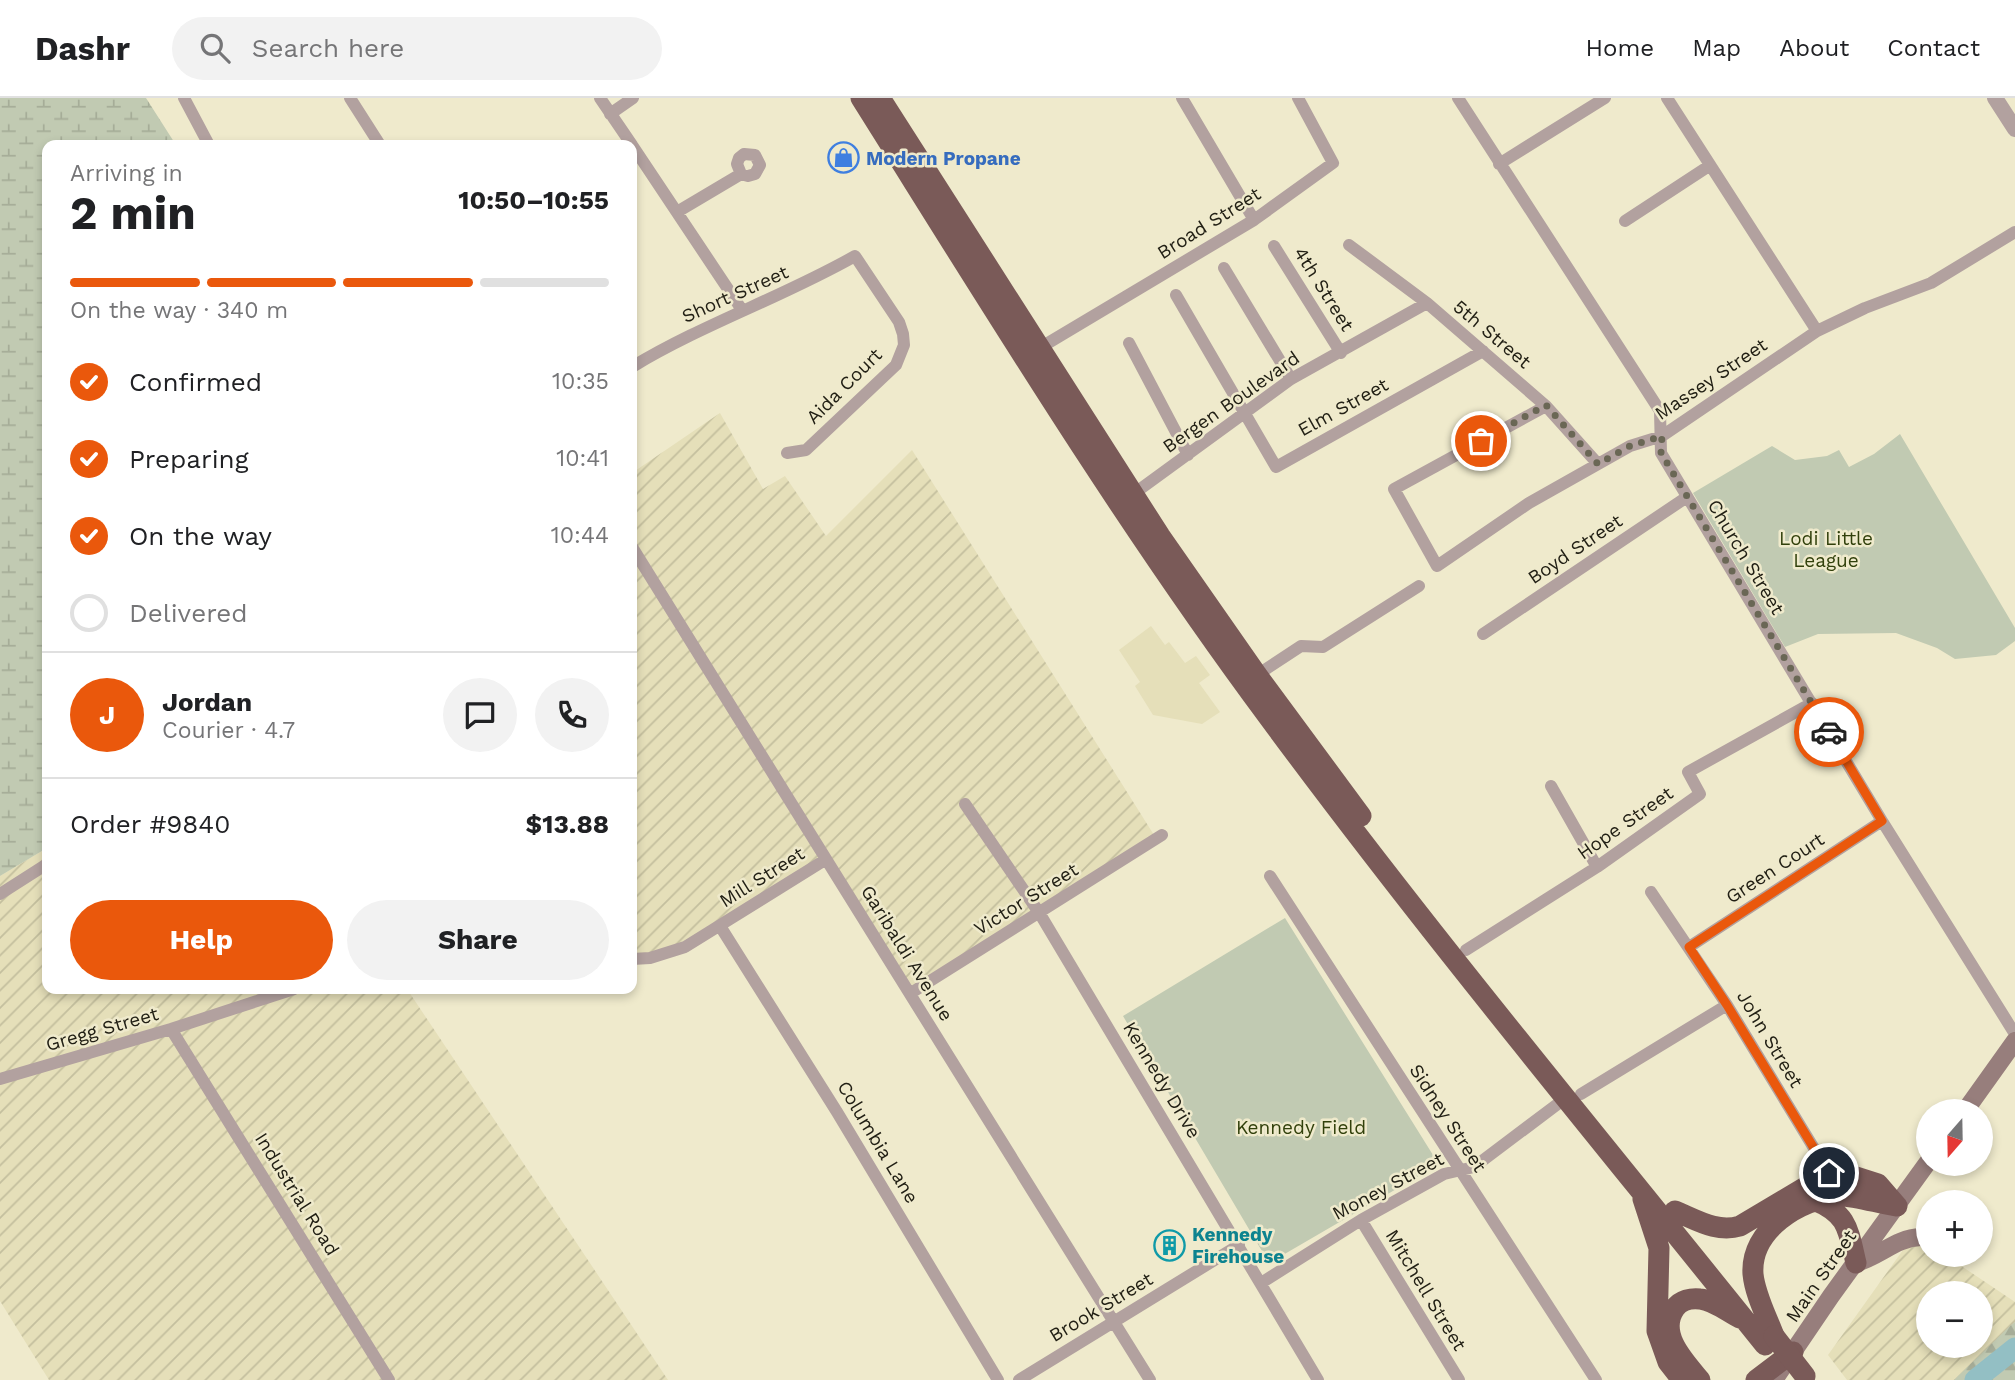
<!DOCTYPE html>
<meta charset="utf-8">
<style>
:root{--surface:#fff;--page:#f2f2f2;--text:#202124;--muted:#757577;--line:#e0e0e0;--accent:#ea580c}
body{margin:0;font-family:"Work Sans",sans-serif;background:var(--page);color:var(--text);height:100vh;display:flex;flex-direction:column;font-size:26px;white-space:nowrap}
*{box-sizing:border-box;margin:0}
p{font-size:23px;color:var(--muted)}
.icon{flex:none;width:38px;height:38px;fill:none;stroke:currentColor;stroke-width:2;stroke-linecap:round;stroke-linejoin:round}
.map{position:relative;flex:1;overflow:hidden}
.side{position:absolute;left:42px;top:42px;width:595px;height:854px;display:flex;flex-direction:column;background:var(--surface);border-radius:14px;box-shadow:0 4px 10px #0003}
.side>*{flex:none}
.needle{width:46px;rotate:200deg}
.fabs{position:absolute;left:1916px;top:1001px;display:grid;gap:14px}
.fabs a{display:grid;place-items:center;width:77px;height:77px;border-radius:50%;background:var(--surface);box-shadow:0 4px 10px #0003;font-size:35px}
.pin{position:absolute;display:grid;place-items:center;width:60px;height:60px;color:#fff;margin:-30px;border:4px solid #fff;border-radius:50%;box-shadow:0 2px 7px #0007}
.courier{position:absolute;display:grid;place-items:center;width:70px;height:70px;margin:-35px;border:5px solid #ea580c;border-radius:50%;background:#fff;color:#222;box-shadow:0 2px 9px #0007}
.summary em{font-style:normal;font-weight:700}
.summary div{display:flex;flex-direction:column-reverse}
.summary{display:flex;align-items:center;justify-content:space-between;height:119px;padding:0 28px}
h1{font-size:46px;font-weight:700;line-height:52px}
.bar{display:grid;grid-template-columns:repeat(4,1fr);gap:10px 7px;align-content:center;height:84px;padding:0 28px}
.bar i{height:9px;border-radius:5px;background:var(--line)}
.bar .selected{background:var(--accent)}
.bar p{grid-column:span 4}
.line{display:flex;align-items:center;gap:18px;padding:0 28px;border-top:2px solid var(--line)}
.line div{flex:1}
.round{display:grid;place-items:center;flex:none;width:74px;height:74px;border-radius:37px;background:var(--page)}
ol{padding:0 28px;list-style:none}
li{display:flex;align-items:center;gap:21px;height:77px}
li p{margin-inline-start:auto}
li .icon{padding:7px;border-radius:50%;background:var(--accent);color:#fff;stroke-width:4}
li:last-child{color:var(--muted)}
li i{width:38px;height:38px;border:4px solid var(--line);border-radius:50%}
.button{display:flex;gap:14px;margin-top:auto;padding:14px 28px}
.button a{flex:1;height:80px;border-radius:42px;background:var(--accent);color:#fff;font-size:28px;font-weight:700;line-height:80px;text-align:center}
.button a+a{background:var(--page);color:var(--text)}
header{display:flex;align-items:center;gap:42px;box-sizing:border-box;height:98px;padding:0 35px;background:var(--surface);border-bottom:2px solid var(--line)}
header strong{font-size:33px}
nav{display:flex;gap:38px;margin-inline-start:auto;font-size:24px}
.search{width:490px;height:63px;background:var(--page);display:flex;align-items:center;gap:18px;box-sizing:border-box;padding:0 24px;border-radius:38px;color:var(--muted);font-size:26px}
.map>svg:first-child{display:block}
.built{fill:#e5dfb9}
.industrial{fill:url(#industrial-furrows);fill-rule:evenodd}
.forest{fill:url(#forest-firs)}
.wetland{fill:url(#wetland-marsh)}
.park{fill:#c1cab2}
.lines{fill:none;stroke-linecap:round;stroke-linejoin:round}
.river{stroke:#93bfc4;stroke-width:21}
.minor{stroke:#b2a19f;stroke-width:12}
.tertiary{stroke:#b2a19f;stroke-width:16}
.secondary{stroke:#977e7c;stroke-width:18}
.trunk{stroke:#7a5a58;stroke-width:21}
.trunk-bridge{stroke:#7a5a58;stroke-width:21}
.done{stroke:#6a6755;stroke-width:7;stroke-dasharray:0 12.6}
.route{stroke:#ea580c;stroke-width:9}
.labels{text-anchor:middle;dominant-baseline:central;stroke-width:5;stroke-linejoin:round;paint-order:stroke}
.shop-label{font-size:19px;font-weight:bold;fill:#366cbe;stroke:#efeacc;text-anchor:start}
.street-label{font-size:19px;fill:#222015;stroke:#efeacc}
.park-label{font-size:19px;fill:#31400b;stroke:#efeacc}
.culture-label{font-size:19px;font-weight:bold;fill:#0d838f;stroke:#efeacc;text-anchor:start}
</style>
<header>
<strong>Dashr</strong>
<div class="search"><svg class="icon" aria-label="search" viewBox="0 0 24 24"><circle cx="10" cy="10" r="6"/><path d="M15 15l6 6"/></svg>Search here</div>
<nav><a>Home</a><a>Map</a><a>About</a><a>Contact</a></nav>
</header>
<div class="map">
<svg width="2015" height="1282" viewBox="0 0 2015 1282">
<defs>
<pattern id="industrial-furrows" width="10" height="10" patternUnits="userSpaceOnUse" patternTransform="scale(1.75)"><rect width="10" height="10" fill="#e5dfb9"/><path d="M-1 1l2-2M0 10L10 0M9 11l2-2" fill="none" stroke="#c4bf9e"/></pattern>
<pattern id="forest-firs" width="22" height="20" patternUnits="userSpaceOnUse" patternTransform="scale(1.75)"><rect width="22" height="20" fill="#c1cab2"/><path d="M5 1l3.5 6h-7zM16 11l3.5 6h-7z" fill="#a6ad98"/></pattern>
<pattern id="wetland-marsh" width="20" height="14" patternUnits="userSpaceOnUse" patternTransform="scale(1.75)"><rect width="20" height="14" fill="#c1cab2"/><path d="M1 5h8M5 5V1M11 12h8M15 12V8" fill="none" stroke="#a6ad98"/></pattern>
</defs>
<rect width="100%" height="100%" fill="#efeacc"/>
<path class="built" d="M1151 528 1165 547 1169 544 1185 565 1196 558 1210 577 1199 585 1220 614 1202 626 1153 617 1135 588 1140 584 1119 552Z"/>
<path class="industrial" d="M720 315 763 391 785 378 826 438 912 352 1154 737 909 898 824 764 686 845 655 857 632 856V375Z
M47 750V891H407L668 1282H49L0 1203V778Z
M1928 1117V1157H1945L2015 1204V1282H1847L1828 1257ZM1928 1195H1981V1248H1928Z"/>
<path class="forest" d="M2015 1224V1282H1954L2011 1227Z"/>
<path class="wetland" d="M0 0H146L176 47H47V750L0 778Z"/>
<path class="park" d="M1900 336 2015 530V543L1996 557 1955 561 1937 550 1896 535 1818 536 1785 549 1693 395 1772 348 1795 362 1827 358 1839 352 1849 369 1874 356Z
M1285 820 1433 1057 1429 1072 1269 1165 1123 918Z"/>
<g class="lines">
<path class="river" d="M1975 1282 2015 1250"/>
<path class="minor" d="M184 0 209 47
M350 0 380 47
M600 0 632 47
M1182 0 1254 122
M1458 0 1660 313 1661 355 1882 723 2015 936
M1667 0 1817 233
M610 16 633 0
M632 47 742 212
M1499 66 1605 0
M677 114 741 76 748 78 755 76 760 67 755 57 744 56 739 60 737 66 741 76
M1625 123 1709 68
M1349 147 1427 205 1546 308 1598 366
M1274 148 1341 255
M1224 170 1291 281
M1176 197 1276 369 1483 253
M1129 245 1188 357
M1038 251 1254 122 1333 65 1298 0
M632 269C703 226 783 199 855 158L899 224 903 236 904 247 896 267 806 352 787 355
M1546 308 1394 391 1437 468 1529 405 1630 348 1662 338 1817 233 1865 210 1931 185 2015 134
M1132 397 1291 281 1427 205
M632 449 1150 1282
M1483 536 1687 399
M1257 577 1301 548 1323 549 1419 488
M1551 688 1597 769
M965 706 1040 816 1318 1282
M1270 778 1596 1282
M1651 794 1727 907 1829 1075
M0 796 47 766
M720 828 837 1014 998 1282
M1689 849 1882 723
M1466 852 1597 769 1700 696 1688 674 1812 605
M632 861 650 860 685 849 825 762
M911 895 1162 737
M171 931 389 1282
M0 981 171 931 294 891
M1581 996 1727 907
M1361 1122 1459 1282
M1261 1185 1361 1122 1444 1076 1474 1069 1567 999
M1019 1282 1239 1147"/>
<path class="tertiary" d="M1995 0 2015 31"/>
<path class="secondary" d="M1965 1013 2015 943
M1856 1165C1881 1158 1895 1140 1921 1139
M1774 1282 1831 1198 1928 1064"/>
<path class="trunk" d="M861 0C993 210 1122 422 1270 621 1428 835 1599 1040 1765 1247
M880 0 1160 438 1257 577 1361 718
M1643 1101 1659 1150 1657 1233 1668 1264 1682 1282
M1814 1102C1848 1116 1848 1131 1856 1165
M1675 1113C1697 1122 1717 1135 1740 1128L1829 1075 1853 1078 1878 1086 1897 1108
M1774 1238C1767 1219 1755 1197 1753 1176 1750 1132 1800 1101 1838 1098 1852 1097 1881 1106 1897 1108
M1700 1282C1684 1263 1657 1235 1675 1210 1681 1202 1691 1200 1700 1201 1713 1202 1728 1214 1740 1220
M1756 1282 1793 1254"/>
<path class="trunk-bridge" d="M1774 1238 1805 1278"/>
</g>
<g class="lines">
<path class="done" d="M1481 343 1546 307 1598 366 1630 348 1662 338 1661 355 1829 634"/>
<path class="route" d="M1829 634 1882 723 1689 849 1727 907 1829 1075"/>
</g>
<defs>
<symbol id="shop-ring" viewBox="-11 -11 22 22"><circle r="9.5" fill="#efeacc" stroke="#3f7fe0" stroke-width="1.5"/><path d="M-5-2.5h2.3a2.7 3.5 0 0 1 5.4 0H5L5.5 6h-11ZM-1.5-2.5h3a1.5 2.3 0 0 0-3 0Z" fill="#3f7fe0"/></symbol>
<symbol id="building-ring" viewBox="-11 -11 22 22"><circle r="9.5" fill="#efeacc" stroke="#0f9aa8" stroke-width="1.5"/><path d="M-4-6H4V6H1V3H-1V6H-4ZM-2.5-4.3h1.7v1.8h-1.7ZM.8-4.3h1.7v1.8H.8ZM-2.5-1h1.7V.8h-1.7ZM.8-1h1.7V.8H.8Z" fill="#0f9aa8"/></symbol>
</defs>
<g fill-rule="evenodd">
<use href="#shop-ring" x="826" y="42" width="35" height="35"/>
<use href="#building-ring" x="1152" y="1130" width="35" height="35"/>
</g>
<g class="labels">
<g class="shop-label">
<text x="866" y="60">Modern Propane</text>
</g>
<g class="street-label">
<text transform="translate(1209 125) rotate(-32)">Broad Street</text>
<text transform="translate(1324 191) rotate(58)">4th Street</text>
<text transform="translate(735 196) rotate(-24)">Short Street</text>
<text transform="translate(1492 236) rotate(40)">5th Street</text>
<text transform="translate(1711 281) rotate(-34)">Massey Street</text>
<text transform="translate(844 288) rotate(-45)">Aida Court</text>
<text transform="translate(1231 304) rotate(-35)">Bergen Boulevard</text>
<text transform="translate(1343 309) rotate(-29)">Elm Street</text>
<text transform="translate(1575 451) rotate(-34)">Boyd Street</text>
<text transform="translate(1746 459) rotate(59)">Church Street</text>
<text transform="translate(1625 725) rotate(-35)">Hope Street</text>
<text transform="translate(1775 770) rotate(-33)">Green Court</text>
<text transform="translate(762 779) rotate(-32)">Mill Street</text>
<text transform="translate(1026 801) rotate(-32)">Victor Street</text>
<text transform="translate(907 855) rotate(58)">Garibaldi Avenue</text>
<text transform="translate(102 931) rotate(-16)">Gregg Street</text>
<text transform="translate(1770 941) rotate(59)">John Street</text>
<text transform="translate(1162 982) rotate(59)">Kennedy Drive</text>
<text transform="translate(1448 1020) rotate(57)">Sidney Street</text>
<text transform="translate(878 1044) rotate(59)">Columbia Lane</text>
<text transform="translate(1388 1088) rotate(-28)">Money Street</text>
<text transform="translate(297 1096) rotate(58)">Industrial Road</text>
<text transform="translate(1821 1178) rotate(-55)">Main Street</text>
<text transform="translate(1426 1192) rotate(59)">Mitchell Street</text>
<text transform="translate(1101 1209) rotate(-31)">Brook Street</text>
</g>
<g class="park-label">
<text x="1826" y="440">Lodi Little<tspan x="1826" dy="22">League</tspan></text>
<text x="1301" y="1029">Kennedy Field</text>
</g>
<g class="culture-label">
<text x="1192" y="1136">Kennedy<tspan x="1192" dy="22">Firehouse</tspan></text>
</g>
</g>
</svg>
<div class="fabs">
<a><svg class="needle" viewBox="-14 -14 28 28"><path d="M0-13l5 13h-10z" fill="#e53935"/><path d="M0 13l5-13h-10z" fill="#757577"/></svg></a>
<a>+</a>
<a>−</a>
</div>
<div class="pin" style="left:1481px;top:343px;background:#ea580c"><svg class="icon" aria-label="bag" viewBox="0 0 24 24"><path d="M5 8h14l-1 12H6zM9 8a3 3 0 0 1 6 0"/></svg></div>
<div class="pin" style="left:1829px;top:1075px;background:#1f2937"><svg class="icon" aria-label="home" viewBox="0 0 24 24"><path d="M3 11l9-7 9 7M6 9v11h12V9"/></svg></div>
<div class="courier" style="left:1829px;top:634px"><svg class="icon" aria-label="car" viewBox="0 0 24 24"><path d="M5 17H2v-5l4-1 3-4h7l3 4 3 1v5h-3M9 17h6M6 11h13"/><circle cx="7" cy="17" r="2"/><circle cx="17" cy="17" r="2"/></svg></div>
<section class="side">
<div class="summary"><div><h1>2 min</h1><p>Arriving in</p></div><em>10:50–10:55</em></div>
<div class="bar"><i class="selected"></i><i class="selected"></i><i class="selected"></i><i></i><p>On the way · 340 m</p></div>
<ol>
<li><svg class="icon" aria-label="check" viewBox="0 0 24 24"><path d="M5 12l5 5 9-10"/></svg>Confirmed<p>10:35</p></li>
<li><svg class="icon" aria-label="check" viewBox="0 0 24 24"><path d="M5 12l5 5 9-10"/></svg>Preparing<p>10:41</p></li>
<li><svg class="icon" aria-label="check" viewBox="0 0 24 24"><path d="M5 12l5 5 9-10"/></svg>On the way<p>10:44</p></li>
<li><i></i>Delivered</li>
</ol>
<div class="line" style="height:126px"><b class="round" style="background:var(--accent);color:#fff">J</b><div><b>Jordan</b><p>Courier · 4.7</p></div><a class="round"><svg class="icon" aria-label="chat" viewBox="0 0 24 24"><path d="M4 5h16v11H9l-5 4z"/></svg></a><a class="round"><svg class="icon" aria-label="phone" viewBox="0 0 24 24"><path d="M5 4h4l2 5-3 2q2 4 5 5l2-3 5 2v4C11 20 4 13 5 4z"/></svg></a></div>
<div class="line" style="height:91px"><div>Order #9840</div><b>$13.88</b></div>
<div class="button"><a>Help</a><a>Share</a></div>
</section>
</div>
